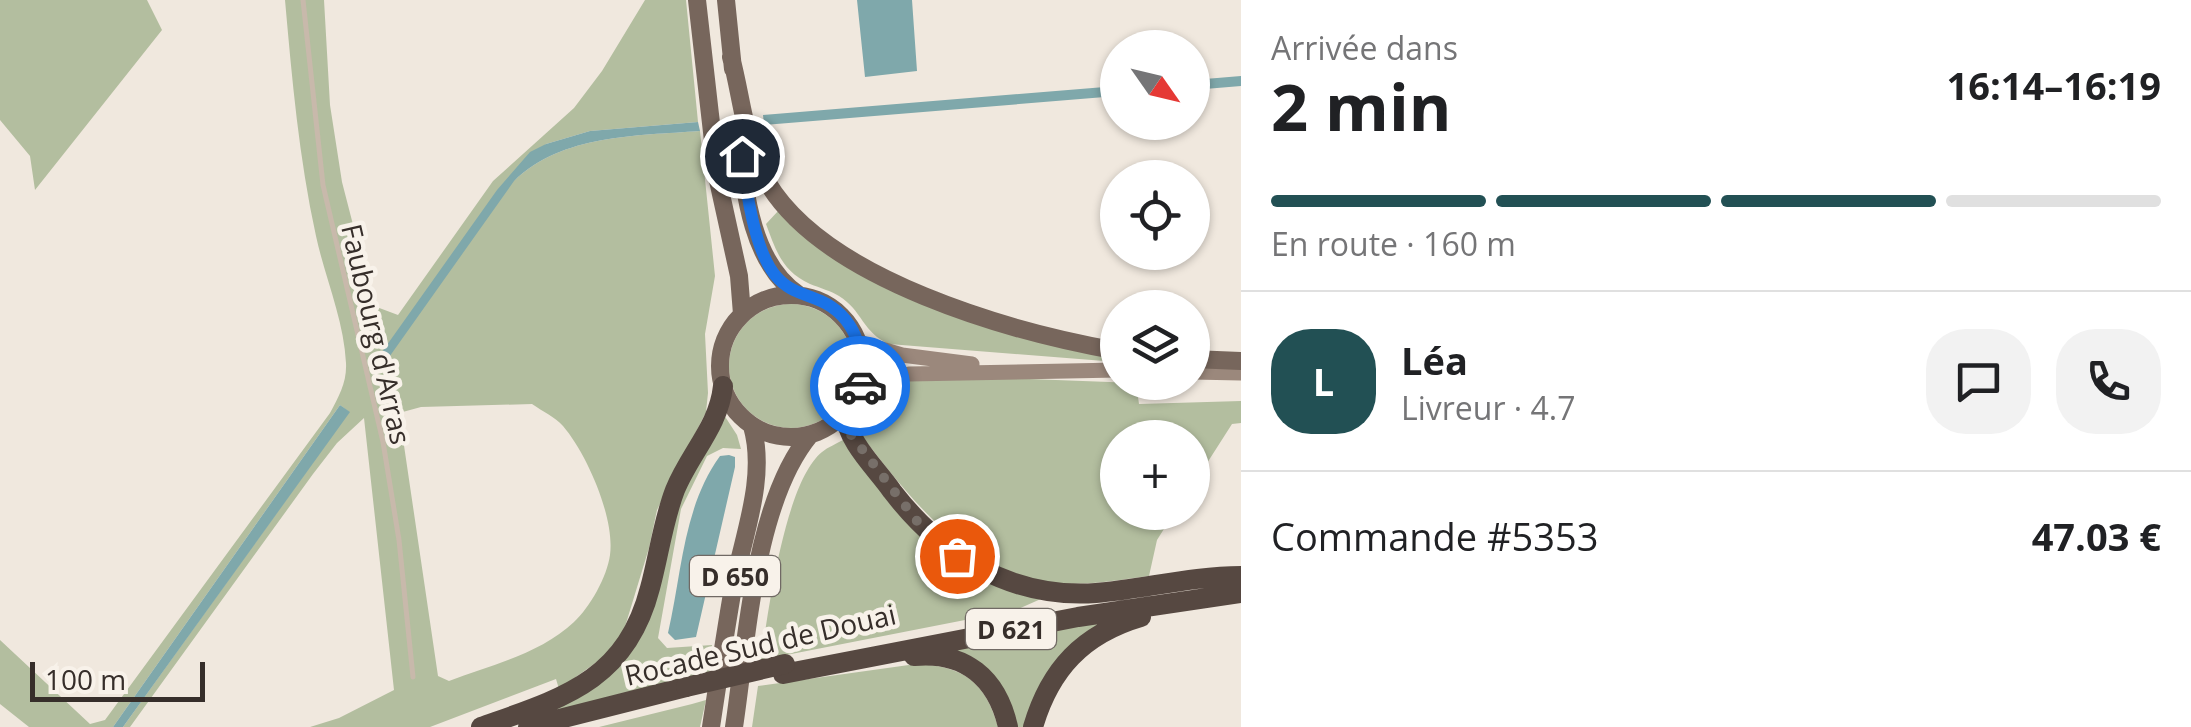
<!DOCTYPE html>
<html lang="fr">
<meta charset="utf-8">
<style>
:root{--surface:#fff;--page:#f2f2f2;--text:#202124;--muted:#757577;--line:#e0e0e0;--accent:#225054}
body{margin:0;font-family:"Open Sans",sans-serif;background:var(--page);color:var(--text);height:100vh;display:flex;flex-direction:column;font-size:38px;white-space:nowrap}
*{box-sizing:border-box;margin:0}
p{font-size:32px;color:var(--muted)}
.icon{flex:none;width:55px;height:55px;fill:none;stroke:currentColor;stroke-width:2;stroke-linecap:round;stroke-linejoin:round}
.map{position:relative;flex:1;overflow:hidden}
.panel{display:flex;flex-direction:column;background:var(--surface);width:950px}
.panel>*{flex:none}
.needle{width:65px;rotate:124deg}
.buttons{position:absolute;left:1100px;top:30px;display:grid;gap:20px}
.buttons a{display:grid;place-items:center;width:110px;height:110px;border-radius:50%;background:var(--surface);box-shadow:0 2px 8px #0004;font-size:50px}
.scale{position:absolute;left:30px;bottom:25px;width:175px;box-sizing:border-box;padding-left:10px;border:5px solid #362e2a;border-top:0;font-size:28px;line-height:35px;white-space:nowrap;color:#362e2a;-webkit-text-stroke:8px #f8f2ea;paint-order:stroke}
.pin{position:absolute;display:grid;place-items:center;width:85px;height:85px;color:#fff;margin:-42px;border:5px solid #fff;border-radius:50%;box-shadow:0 2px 10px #0007}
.courier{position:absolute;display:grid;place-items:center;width:100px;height:100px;margin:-50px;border:8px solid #1a73e8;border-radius:50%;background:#fff;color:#222;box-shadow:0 2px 12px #0007}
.headline em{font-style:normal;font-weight:700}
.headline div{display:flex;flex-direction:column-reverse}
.headline{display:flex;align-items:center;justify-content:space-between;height:170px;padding:0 30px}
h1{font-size:65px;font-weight:700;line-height:75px}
.bar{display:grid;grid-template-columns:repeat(4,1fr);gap:15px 10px;align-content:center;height:120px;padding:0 30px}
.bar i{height:12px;border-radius:8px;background:var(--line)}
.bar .on{background:var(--accent)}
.bar p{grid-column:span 4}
.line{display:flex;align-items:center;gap:25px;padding:0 30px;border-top:2px solid var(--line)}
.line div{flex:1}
.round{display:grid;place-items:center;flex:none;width:105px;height:105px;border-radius:40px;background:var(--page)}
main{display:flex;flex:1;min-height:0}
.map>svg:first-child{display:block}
.green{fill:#b3be9f;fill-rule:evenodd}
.water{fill:#7fa8ab}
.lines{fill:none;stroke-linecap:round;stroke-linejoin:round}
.lane{stroke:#c8b9ab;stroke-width:5}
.secondary{stroke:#9b887c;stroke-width:15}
.primary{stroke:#77665c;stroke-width:18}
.highway{stroke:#564841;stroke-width:20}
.highway-bridge{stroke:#564841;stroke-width:20}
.done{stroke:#776f69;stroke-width:10;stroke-dasharray:0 18}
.route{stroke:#1a73e8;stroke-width:12}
.labels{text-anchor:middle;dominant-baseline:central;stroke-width:9;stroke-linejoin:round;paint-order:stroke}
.shield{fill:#f8f2ea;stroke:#706964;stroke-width:2.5}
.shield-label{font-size:25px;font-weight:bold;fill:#362e2a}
.street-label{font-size:28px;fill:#362e2a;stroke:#f8f2ea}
</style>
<main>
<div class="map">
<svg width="1241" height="727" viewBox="0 0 1241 727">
<rect width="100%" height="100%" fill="#f0e8de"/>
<path class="green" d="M0 0H147L162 30 35 190 30 156 0 120Z
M285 0H324L330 105 342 182 374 306 398 315 493 181 574 108 602 71 645 0H686L698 122 590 131 546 144 514 181C563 134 636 136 700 131L715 276 705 334 708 393 706 412 657 510 649 548 624 630 608 654 559 689 556 679 430 727H310L339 718 394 690 364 418 337 443 313 474 130 727H123L349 412 340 405 113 727H29L0 704V640L90 724 105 720 330 413C339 396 347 382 346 363 344 320 325 278 316 236 299 158 292 79 285 0ZM532 404C542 411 555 417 563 426 587 454 615 518 610 555 607 577 590 607 574 622 540 654 491 665 449 681L438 676 402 432 390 429 388 416 421 407Z
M779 210 853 264 1117 355V362L889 344C863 333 862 310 839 296 831 291 820 288 810 284 782 271 776 251 766 224Z
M729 366a62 62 0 1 1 124 0a62 62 0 1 1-124 0Z
M1006 378 1136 383 1139 404 1241 401V423L1232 424 1193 485 1192 438H1118V512L1174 513 1157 540 1149 576C1118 580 1087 586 1056 583 966 574 910 498 858 431 847 365 966 379 1006 378Z
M724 415 737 435 741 449 723 448 707 456 681 509 658 638 667 648 712 645 710 672 531 720 582 695 609 677 631 651 675 508Z
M843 440 890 504 1043 598 1016 610 761 660C768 612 785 482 822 452 828 447 836 444 843 440Z
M1102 623C1054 653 1047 678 1026 727H1012L966 656 948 645Z
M916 664C963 666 985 681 998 727H752L758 686Z
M706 700 700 727H599L692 704Z"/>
<path class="water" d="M857 0H912L917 71 865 77Z
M1241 76V86L1193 90V80Z
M1117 86V96L764 125 763 115Z
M698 122 700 131C636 136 563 134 514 181L375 377 372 366 497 190 530 152 546 144 590 131Z
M340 405 350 412 123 727H113Z
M729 455 735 457V467L696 637 675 640 668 633C682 573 683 507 720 456Z"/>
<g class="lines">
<path class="lane" d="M303 0 323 185 383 442 399 540 413 677"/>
<path class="secondary" d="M858 342 902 355 972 364
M1192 372 1241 373
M855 398 884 379 909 374 1118 370"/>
<path class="primary" d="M697 0 717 176 739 276 742 314
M726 0 733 69
M731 57C742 98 745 146 767 182 825 280 1011 332 1118 351
M738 130C744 185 749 262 799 295
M720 366a71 71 0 1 1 142 0a71 71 0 1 1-142 0Z
M1192 359 1241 361
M711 727C718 681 725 634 733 588 743 536 767 478 752 426
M734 727C747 642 754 502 810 435"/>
<path class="highway" d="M845 413C847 442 876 468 892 491 942 556 1011 599 1096 593 1144 589 1192 576 1241 576
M914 656C965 651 997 678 1008 727
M783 674 1078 617 1241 593
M481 727C563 698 626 681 650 588 659 555 663 521 675 490 690 453 719 426 723 386
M528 727 686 687
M1033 727C1050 669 1083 634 1141 617"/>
<path class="highway-bridge" d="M686 687 785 664"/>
</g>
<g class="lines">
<path class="done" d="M860 386 845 413 849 432 920 525 957 556"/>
<path class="route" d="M742 156C746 189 754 249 775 275 789 292 803 293 821 301 854 316 867 352 860 386"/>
</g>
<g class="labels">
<g class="shield">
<rect x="690" y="556" width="90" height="40" rx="8"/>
<rect x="966" y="609" width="90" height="40" rx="8"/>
</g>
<g class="shield-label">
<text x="735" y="576">D 650</text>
<text x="1011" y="629">D 621</text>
</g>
<g class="street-label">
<text transform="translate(377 334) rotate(77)">Faubourg d'Arras</text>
<text transform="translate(760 644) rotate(-13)">Rocade Sud de Douai</text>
</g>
</g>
</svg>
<div class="buttons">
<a><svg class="needle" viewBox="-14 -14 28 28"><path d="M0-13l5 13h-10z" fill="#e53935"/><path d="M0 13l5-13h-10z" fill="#757577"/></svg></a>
<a><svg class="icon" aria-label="locate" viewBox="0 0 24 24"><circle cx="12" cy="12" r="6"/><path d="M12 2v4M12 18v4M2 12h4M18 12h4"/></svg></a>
<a><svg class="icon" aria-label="layers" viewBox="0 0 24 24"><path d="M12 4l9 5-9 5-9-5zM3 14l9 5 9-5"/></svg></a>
<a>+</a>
</div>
<div class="scale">100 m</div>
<div class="pin" style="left:957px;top:556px;background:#ea580c"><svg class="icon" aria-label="bag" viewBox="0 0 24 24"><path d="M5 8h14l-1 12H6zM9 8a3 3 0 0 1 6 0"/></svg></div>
<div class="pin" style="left:742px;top:156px;background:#1f2937"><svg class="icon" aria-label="home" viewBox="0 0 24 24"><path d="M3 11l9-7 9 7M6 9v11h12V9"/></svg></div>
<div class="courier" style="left:860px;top:386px"><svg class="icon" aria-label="car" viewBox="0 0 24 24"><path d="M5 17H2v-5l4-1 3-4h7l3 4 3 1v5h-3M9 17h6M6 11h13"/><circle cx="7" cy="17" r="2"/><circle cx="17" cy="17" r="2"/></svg></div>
</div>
<section class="panel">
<div class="headline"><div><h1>2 min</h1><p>Arrivée dans</p></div><em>16:14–16:19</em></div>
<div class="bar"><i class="on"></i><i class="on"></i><i class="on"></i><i></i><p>En route · 160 m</p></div>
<div class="line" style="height:180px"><b class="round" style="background:var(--accent);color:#fff">L</b><div><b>Léa</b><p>Livreur · 4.7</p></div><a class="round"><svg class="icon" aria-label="chat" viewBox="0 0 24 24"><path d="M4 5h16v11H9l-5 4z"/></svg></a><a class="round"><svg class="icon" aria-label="phone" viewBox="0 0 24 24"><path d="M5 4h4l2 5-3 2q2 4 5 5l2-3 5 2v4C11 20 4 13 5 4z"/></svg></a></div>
<div class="line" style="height:130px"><div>Commande #5353</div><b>47.03 €</b></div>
</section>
</main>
